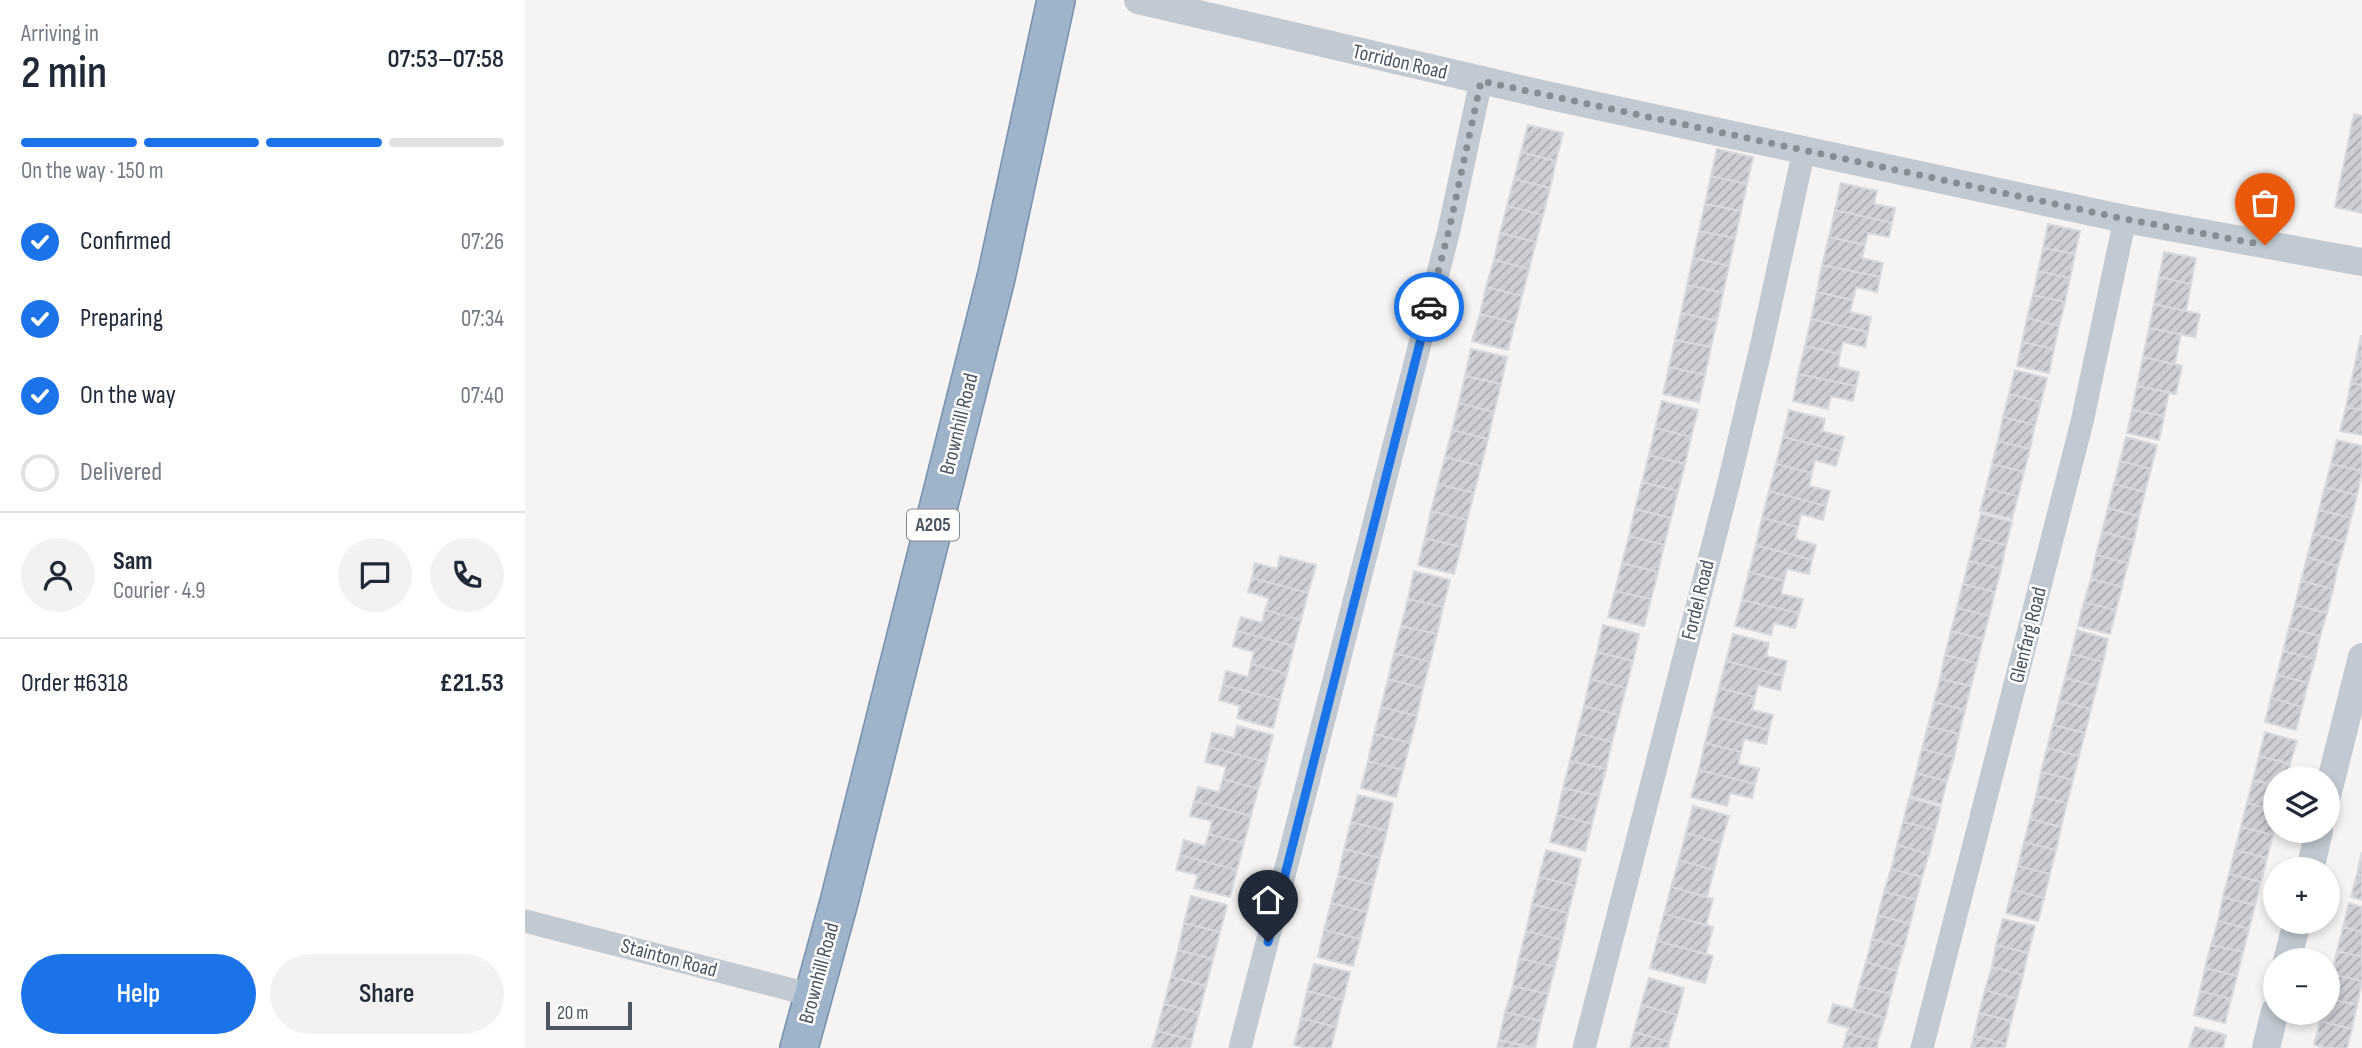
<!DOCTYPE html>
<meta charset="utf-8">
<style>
:root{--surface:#fff;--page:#f2f2f3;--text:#1f2937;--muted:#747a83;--line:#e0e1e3;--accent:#1a73e8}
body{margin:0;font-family:"Sofia Sans Condensed",sans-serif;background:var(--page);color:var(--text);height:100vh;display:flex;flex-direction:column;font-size:26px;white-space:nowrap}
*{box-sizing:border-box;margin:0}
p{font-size:23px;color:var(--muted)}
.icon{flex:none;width:38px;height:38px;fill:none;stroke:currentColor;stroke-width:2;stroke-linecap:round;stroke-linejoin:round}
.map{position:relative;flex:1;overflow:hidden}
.details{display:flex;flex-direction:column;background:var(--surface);width:525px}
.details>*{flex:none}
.fabs{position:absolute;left:1738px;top:766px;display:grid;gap:14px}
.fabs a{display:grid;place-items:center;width:77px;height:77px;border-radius:50%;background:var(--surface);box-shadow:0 4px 10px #0003;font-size:35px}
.scale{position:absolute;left:21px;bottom:18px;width:86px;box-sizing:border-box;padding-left:7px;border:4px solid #4a5661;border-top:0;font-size:19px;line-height:24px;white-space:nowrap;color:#4a5661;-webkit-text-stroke:5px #fff;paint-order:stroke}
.pin{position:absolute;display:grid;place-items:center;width:60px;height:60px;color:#fff;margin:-72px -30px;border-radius:50% 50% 50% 0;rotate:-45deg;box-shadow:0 0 7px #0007}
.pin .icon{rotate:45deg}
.courier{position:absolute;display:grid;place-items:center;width:70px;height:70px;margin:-35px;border:5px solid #1a73e8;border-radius:50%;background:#fff;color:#222;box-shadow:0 2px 9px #0007}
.headline em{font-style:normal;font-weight:600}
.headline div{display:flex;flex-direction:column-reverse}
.headline{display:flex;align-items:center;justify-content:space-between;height:119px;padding:0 21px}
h1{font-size:46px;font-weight:600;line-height:52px}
.bar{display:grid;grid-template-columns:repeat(4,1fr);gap:10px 7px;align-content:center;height:84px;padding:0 21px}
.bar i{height:9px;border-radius:5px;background:var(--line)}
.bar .selected{background:var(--accent)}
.bar p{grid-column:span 4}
.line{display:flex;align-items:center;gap:18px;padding:0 21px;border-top:2px solid var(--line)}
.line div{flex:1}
.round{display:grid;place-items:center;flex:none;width:74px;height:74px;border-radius:37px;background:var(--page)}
ol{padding:0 21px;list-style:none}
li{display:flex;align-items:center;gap:21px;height:77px}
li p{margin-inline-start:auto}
li .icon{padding:7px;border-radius:50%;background:var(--accent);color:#fff;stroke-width:4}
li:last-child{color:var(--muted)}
li i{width:38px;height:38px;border:4px solid var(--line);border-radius:50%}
.action{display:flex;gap:14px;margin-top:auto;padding:14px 21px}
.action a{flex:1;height:80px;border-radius:42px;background:var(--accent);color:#fff;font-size:28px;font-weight:600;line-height:80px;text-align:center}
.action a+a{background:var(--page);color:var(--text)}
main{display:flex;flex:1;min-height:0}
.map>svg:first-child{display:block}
.building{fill:url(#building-hatch);stroke:#d7d9de;stroke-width:2}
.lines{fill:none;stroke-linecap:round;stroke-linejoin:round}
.trunk-casing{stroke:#7690ad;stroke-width:40}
.minor{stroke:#c1cad2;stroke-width:23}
.tertiary{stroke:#c1cad2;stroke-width:28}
.trunk{stroke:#9fb4c9;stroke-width:37}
.done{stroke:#868d94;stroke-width:7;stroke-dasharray:0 12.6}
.route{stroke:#1a73e8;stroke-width:9}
.labels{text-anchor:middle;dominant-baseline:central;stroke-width:5;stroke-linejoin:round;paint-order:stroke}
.shield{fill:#fff;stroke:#808990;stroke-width:2}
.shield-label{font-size:19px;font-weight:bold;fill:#4a5661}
.street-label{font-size:21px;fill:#4a5661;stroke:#fff}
</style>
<main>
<section class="details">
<div class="headline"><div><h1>2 min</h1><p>Arriving in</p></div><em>07:53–07:58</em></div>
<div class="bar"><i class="selected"></i><i class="selected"></i><i class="selected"></i><i></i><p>On the way · 150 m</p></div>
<ol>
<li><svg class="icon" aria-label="check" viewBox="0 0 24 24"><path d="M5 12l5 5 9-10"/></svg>Confirmed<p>07:26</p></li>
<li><svg class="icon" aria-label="check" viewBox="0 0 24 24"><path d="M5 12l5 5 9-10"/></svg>Preparing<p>07:34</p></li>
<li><svg class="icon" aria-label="check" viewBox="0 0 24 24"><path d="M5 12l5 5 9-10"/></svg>On the way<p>07:40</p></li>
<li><i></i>Delivered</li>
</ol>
<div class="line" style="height:126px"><a class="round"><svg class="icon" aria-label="person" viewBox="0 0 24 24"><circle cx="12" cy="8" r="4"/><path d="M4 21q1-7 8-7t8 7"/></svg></a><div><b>Sam</b><p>Courier · 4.9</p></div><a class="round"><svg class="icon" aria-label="chat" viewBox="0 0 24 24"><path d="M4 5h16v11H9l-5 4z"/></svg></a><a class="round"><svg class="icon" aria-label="phone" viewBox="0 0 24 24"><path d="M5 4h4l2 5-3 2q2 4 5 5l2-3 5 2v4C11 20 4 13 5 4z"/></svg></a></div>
<div class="line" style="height:91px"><div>Order #6318</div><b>£21.53</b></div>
<div class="action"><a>Help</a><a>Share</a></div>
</section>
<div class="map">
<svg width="1837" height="1048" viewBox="0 0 1837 1048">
<defs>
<pattern id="building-hatch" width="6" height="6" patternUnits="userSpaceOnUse" patternTransform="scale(1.75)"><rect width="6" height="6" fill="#cdcfd5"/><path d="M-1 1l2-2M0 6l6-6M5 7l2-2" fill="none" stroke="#a8abb0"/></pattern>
</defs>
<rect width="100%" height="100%" fill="#f5f3f3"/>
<path class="building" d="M1829 114 1837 116V213L1810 207Z
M1003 125 1038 133 1031 161 996 152Z
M1192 149 1228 157 1222 184 1186 176Z
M996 152 1031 161 1025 188 989 179Z
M1186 176 1222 184 1216 211 1180 204Z
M989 179 1025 188 1018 215 982 206Z
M1316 183 1352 191 1349 204 1370 208 1367 223 1310 210Z
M1180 204 1216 211 1210 238 1174 231Z
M982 206 1018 215 1011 242 975 233Z
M1310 210 1367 223 1364 237 1343 233 1340 245 1304 237Z
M1523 224 1555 231 1550 254 1518 248Z
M1174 231 1210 238 1204 266 1168 258Z
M975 233 1011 242 1004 269 969 260Z
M1304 237 1340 245 1337 258 1358 263 1355 277 1297 265Z
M1518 248 1550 254 1545 278 1513 271Z
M1639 252 1671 258 1666 284 1634 277Z
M1168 258 1204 266 1198 293 1162 285Z
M969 260 1004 269 997 296 961 287Z
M1297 265 1355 277 1352 292 1331 287 1328 300 1292 292Z
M1513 271 1545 278 1540 302 1508 295Z
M1634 277 1666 284 1661 311 1629 304Z
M1162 285 1198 293 1192 321 1156 313Z
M961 287 997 296 990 323 955 314Z
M1292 292 1328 300 1325 312 1346 317 1343 332 1286 319Z
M1508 295 1540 302 1534 326 1502 318Z
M1629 304 1675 314 1670 337 1624 328Z
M1156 313 1192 321 1186 347 1150 340Z
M955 314 990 323 983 350 947 341Z
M1502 318 1534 326 1529 349 1497 342Z
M1286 319 1343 332 1340 347 1318 342 1315 354 1280 346Z
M1624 328 1656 334 1650 364 1618 357Z
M1836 336H1837V361L1831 359Z
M1150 340 1186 347 1180 375 1144 367Z
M1497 342 1529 349 1524 373 1492 366Z
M1280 346 1315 354 1313 367 1334 372 1331 386 1273 374Z
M946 349 982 357 976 384 940 376Z
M1618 357 1657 366 1651 394 1612 386Z
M1831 359 1837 361V385L1826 383Z
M1144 367 1180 375 1174 402 1138 394Z
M1490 370 1522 378 1516 402 1484 394Z
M1273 374 1331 386 1328 401 1306 396 1303 409 1268 401Z
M940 376 976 384 969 412 934 403Z
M1826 383 1837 385V410L1821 407Z
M1612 386 1644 392 1639 416 1607 410Z
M1484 394 1516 402 1510 425 1478 417Z
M1137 401 1173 410 1166 437 1130 428Z
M934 403 969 412 963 439 927 430Z
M1821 407 1837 410V435L1815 431Z
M1264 410 1300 419 1297 431 1319 437 1315 451 1258 437Z
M1607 410 1639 416 1634 440 1602 433Z
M1478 417 1510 425 1505 449 1473 441Z
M1130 428 1166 437 1160 464 1124 455Z
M927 430 963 439 956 466 920 457Z
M1258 437 1315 451 1311 466 1290 460 1287 473 1251 464Z
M1601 437 1632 445 1626 469 1595 461Z
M1812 440 1837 446V471L1806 464Z
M1473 441 1505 449 1499 472 1467 464Z
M1124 455 1160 464 1153 491 1117 482Z
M920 457 956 466 949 493 913 484Z
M1595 461 1626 469 1620 492 1589 484Z
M1251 464 1287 473 1284 486 1305 491 1301 506 1244 491Z
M1467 464 1499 472 1493 496 1461 488Z
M1806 464 1837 471 1832 495 1800 487Z
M1117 482 1153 491 1146 518 1110 509Z
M913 484 949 493 942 520 906 511Z
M1589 484 1620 492 1614 516 1583 508Z
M1800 487 1832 495 1826 518 1794 510Z
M1461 488 1493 496 1487 519 1455 511Z
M1244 491 1301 506 1298 520 1276 514 1273 527 1237 518Z
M1583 508 1614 516 1609 540 1577 532Z
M1110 509 1146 518 1139 545 1104 536Z
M1794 510 1826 518 1820 542 1788 534Z
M906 511 942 520 936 547 900 538Z
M1456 514 1487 522 1481 545 1450 537Z
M1237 518 1273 527 1270 539 1291 545 1287 560 1231 545Z
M1577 532 1609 540 1603 563 1571 555Z
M1788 534 1820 542 1813 566 1782 557Z
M1104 536 1139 545 1133 572 1097 563Z
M1450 537 1481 545 1476 569 1444 561Z
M900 538 936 547 929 574 893 565Z
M1231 545 1287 560 1284 574 1262 569 1259 581 1224 572Z
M1571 555 1603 563 1597 587 1566 579Z
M755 556 791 565 783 593 727 578 730 563 752 569Z
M1782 557 1813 566 1808 589 1776 581Z
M1444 561 1476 569 1470 592 1438 584Z
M1097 563 1133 572 1126 599 1090 591Z
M889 571 925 580 918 607 883 599Z
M1224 572 1259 581 1256 594 1278 599 1274 613 1217 600Z
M727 578 783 593 776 620 740 610 744 598 723 592Z
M1566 579 1597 587 1591 610 1559 602Z
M1776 581 1808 589 1802 613 1770 605Z
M1438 584 1470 592 1464 616 1432 608Z
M1090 591 1126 599 1119 626 1083 617Z
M883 599 918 607 912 634 876 626Z
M1217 600 1274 613 1270 628 1249 623 1246 635 1210 626Z
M1559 602 1591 610 1585 634 1553 626Z
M1770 605 1802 613 1795 636 1764 628Z
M1432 608 1464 616 1458 639 1426 631Z
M740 610 776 620 769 646 712 631 716 617 737 623Z
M1078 625 1114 634 1108 661 1072 652Z
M876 626 912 634 905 662 869 653Z
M1764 628 1795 636 1790 659 1758 651Z
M1552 630 1583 639 1578 662 1546 654Z
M712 631 769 646 762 674 726 664 729 652 708 646Z
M1426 631 1458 639 1452 663 1420 655Z
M1208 634 1244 643 1241 656 1262 661 1258 676 1201 661Z
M1758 651 1790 659 1783 683 1752 675Z
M1072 652 1108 661 1101 688 1065 679Z
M869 653 905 662 898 688 863 679Z
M1546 654 1578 662 1572 686 1540 678Z
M1420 655 1452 663 1446 686 1415 679Z
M1201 661 1258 676 1255 690 1233 685 1230 697 1194 688Z
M726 664 762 674 755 700 698 685 701 671 723 677Z
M1752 675 1783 683 1777 707 1746 698Z
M1540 678 1572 686 1566 709 1534 701Z
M863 679 898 688 892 716 856 707Z
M1065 679 1101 688 1094 715 1059 706Z
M1415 679 1446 686 1440 710 1409 702Z
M698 685 755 700 748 728 712 718 715 706 694 700Z
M1194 688 1230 697 1227 710 1248 715 1244 730 1187 716Z
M1746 698 1777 707 1771 730 1740 722Z
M1534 701 1566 709 1560 733 1528 725Z
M1409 702 1440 710 1434 734 1403 726Z
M1059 706 1094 715 1087 742 1052 733Z
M856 707 892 716 885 743 849 734Z
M1187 716 1244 730 1241 744 1219 739 1216 752 1180 743Z
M1528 725 1560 733 1554 756 1522 748Z
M712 726 748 735 741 762 684 747 687 733 709 738Z
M1403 726 1434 734 1429 757 1397 749Z
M1740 732 1772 741 1765 764 1734 756Z
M1052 733 1087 742 1081 769 1045 761Z
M849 734 885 743 878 770 843 761Z
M1180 743 1216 752 1213 764 1234 769 1230 784 1174 770Z
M684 747 741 762 733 789 698 779 701 767 680 762Z
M1522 748 1554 756 1548 780 1516 772Z
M1397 749 1429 757 1422 781 1391 773Z
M1734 756 1765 764 1762 779H1750V785L1728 780Z
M843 761 878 770 871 797 836 788Z
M1045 761 1081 769 1074 796 1038 788Z
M1174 770 1230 784 1227 798 1205 793 1202 806 1166 797Z
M1516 772 1548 780 1542 803 1511 796Z
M1391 773 1422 781 1416 804 1385 796Z
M698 779 733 789 726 816 669 801 673 787 694 792Z
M1728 780 1750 785V810L1722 803Z
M1038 788 1074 796 1067 824 1032 815Z
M833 795 868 803 862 831 826 822Z
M1511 796 1542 803 1536 827 1505 819Z
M1384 798 1416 807 1410 830 1378 822Z
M669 801 726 816 719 843 684 834 687 821 665 816Z
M1722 803 1750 810 1748 835 1716 827Z
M1168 806 1204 816 1196 843 1161 833Z
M1032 815 1067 824 1060 851 1025 842Z
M1505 819 1536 827 1531 850 1499 842Z
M826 822 862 831 855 858 819 849Z
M1378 822 1410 830 1404 854 1372 845Z
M1716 827 1748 835 1742 858 1710 850Z
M1161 833 1196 843 1189 870 1154 860Z
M684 834 719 843 712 870 655 855 659 840 680 846Z
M1499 842 1531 850 1525 874 1493 866Z
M1372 845 1404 854 1397 877 1366 869Z
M819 849 855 858 848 885 813 876Z
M1021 850 1056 859 1050 886 1014 877Z
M1710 850 1742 858 1736 882 1704 874Z
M1837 852V875L1832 874Z
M655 855 712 870 705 897 669 888 673 875 651 870Z
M1154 860 1189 870 1182 897 1146 887Z
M1493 866 1525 874 1519 898 1487 890Z
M1366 869 1397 877 1391 900 1359 892Z
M1704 874 1736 882 1730 905 1698 897Z
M1832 874 1837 875V900L1826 897Z
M813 876 848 885 842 912 806 903Z
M1014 877 1050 886 1043 913 1007 904Z
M1146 887 1188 899 1181 925 1139 914Z
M1487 890 1519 898 1513 921 1481 913Z
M1359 892 1391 900 1385 924 1353 915Z
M666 896 702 905 695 932 659 923Z
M1698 897 1730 905 1724 929 1693 921Z
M806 903 842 912 835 939 799 930Z
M1824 903 1837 907V932L1818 927Z
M1007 904 1043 913 1037 940 1001 931Z
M1139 914 1188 927 1181 954 1132 941Z
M1353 915 1385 924 1379 947 1347 939Z
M1478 919 1510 926 1503 953 1471 945Z
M1693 921 1724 929 1718 952 1686 945Z
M659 923 695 932 688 959 653 950Z
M1818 927 1837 932V957L1812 951Z
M799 930 835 939 828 966 793 957Z
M1001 931 1037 940 1030 967 994 958Z
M1347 939 1379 947 1372 971 1341 962Z
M1132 941 1188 956 1180 983 1125 968Z
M1471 945 1503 953 1498 975 1467 967Z
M1686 945 1718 952 1712 976 1680 968Z
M653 950 688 959 681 986 646 977Z
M1812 951 1837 957V981L1807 974Z
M994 958 1030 967 1023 994 988 986Z
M1341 962 1372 971 1366 994 1334 986Z
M789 964 825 972 818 1000 782 991Z
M1467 967 1498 975 1492 999 1460 990Z
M1680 968 1712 976 1706 999 1675 991Z
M1807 974 1837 981 1832 1005 1802 998Z
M646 977 681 986 674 1013 639 1004Z
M1124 978 1159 988 1152 1015 1116 1005Z
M988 986 1023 994 1016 1021 980 1012Z
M1334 986 1366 994 1360 1018 1328 1009Z
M1460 990 1492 999 1486 1021 1454 1013Z
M782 991 818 1000 811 1027 776 1018Z
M1675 991 1706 999 1700 1023 1669 1015Z
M1802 998 1832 1005 1827 1029 1795 1021 1797 1013H1802Z
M639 1004 674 1013 667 1040 632 1031Z
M1308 1004 1360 1018 1353 1041 1322 1033 1324 1028 1303 1022Z
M1116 1005 1152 1015 1144 1042 1109 1032Z
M980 1012 1016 1021 1010 1048 974 1040Z
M1454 1013 1486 1021 1481 1044 1449 1036Z
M776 1018 811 1027 806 1048H781L769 1045Z
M1795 1021 1827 1029 1822 1048H1802L1789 1045Z
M1670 1027 1701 1035 1698 1048H1664Z
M632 1031 667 1040 665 1048H627Z
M1109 1032 1144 1042 1143 1048H1105Z
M1322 1033 1353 1041 1352 1048H1318Z
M1449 1036 1481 1044 1480 1048H1446Z
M974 1040 1008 1048H972Z"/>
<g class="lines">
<defs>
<path id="trunk" d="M274 1048 314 902 471 278 531 0"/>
</defs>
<use href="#trunk" class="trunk-casing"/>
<path class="minor" d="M0 921 287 995
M715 1048 924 230 956 81
M1059 1048 1204 482 1237 343 1279 150
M1397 1048 1557 422 1600 219"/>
<path class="tertiary" d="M613 0 1021 95 1600 219 1837 262
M1802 796 1837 657
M1785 870 1794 831
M1762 961 1772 922
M1741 1048 1750 1011"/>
<use href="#trunk" class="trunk"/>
</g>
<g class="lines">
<path class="done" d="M904 307 924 230 956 81 1600 219 1740 245"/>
<path class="route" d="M743 942 904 307"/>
</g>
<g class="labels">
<rect class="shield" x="382" y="509.5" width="52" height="31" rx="5"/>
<g class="shield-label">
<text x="408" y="525">A205</text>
</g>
<g class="street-label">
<text transform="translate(875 62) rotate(13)">Torridon Road</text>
<text transform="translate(434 424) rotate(-76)">Brownhill Road</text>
<text transform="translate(1173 600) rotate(-76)">Fordel Road</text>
<text transform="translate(1503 635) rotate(-76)">Glenfarg Road</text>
<text transform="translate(144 958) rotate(15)">Stainton Road</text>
<text transform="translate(294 973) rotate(-75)">Brownhill Road</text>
</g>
</g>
</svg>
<div class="fabs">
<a><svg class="icon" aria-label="layers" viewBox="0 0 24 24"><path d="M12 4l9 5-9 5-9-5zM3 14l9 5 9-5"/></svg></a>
<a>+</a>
<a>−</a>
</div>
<div class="scale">20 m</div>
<div class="pin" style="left:1740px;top:245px;background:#ea580c"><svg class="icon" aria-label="bag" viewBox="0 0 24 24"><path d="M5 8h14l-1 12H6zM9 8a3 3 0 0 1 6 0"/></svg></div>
<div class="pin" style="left:743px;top:942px;background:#1f2937"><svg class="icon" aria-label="home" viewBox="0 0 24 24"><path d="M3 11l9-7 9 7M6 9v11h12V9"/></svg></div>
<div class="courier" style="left:904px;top:307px"><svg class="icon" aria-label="car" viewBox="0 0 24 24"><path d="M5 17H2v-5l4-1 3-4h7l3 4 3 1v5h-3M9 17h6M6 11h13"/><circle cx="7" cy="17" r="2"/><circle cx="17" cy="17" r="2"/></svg></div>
</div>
</main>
